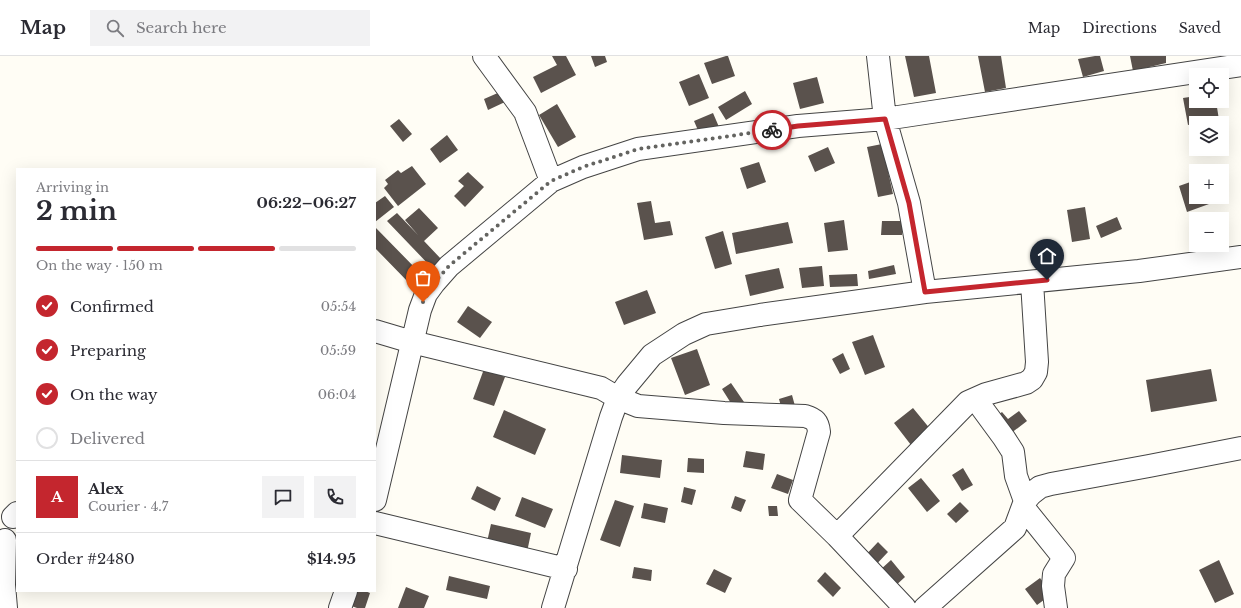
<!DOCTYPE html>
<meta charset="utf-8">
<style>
:root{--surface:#fff;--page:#f2f2f3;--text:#2b2b33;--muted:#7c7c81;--line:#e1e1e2;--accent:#c4262e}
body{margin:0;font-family:"Libre Baskerville",serif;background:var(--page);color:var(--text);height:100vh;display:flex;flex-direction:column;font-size:15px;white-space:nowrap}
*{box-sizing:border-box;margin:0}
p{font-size:13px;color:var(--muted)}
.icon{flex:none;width:22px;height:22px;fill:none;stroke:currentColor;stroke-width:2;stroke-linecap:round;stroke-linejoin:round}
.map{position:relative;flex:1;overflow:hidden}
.drawer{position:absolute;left:16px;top:112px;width:360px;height:424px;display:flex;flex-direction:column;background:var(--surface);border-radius:0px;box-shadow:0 4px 16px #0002}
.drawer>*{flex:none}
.fabs{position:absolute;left:1189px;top:12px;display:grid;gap:8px}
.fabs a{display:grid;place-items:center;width:40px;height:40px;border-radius:0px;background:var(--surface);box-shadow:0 4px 16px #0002;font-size:20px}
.pin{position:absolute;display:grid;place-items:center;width:34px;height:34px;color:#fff;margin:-41px -17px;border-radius:50% 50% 50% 0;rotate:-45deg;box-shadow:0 0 4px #0007}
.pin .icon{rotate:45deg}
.courier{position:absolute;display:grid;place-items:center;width:40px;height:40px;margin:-20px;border:3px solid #c4262e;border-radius:50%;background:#fff;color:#222;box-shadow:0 1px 5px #0007}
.overview em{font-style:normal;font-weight:700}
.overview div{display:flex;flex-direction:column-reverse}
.overview{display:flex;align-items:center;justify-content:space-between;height:68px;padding:0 20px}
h1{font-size:26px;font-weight:700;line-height:30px}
.bar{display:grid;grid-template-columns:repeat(4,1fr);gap:6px 4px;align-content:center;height:48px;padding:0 20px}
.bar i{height:5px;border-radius:3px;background:var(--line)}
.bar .active{background:var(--accent)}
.bar p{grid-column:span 4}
.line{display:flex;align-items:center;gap:10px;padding:0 20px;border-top:1px solid var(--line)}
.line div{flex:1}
.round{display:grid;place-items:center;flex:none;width:42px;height:42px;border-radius:0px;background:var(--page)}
ol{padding:0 20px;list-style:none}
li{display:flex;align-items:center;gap:12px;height:44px}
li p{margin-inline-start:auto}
li .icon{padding:4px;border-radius:50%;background:var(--accent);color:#fff;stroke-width:4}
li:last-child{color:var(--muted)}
li i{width:22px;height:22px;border:2px solid var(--line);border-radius:50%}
header{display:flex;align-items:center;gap:24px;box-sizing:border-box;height:56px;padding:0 20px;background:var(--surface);border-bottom:1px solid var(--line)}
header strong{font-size:19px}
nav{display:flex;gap:22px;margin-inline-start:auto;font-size:14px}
.search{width:280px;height:36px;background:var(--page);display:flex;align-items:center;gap:10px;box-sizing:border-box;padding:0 14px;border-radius:0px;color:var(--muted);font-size:15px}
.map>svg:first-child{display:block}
.building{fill:#5a524d}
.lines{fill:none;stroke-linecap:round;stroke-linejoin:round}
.minor-casing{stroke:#444;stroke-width:24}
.minor{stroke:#fff;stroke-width:22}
.done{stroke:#646461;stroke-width:4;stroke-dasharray:0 7.2}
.route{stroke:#c4262e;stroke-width:5}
</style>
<header>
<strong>Map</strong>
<div class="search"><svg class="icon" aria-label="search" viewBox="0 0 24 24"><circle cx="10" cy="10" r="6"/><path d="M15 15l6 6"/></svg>Search here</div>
<nav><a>Map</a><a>Directions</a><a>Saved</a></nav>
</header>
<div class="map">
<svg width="1241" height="552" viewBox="0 0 1241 552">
<rect width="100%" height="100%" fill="#fffdf5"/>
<path class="building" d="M552 0H566L576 19 541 37 533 21 557 9Z
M591 0H605L607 6 595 11Z
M726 0H728L735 20 712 28 704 7Z
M905 0H929L936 37 914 41Z
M978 0H1001L1006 32 985 36Z
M1095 0H1100L1104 15 1083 21 1078 3Z
M1130 0H1166V7L1133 15Z
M699 18 709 42 689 50 679 26Z
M817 21 824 47 800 53 793 27Z
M745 35 752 48 726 64 718 51Z
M500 36 505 46 488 54 484 43Z
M1196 40V45H1216L1219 64 1188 69 1183 42Z
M557 48 576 81 558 91 539 59Z
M713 57 719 71 700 79 694 65Z
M399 63 412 78 403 86 390 70Z
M447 79 458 94 440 107 430 93Z
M882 88 893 138 878 141 867 91Z
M828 91 835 107 815 116 808 100Z
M759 106 766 126 747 133 740 112Z
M412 110 426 128 398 150 384 132 388 128 385 124 398 114 401 117Z
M468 116 484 131 465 151 454 140 464 130 458 125Z
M1196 124V141H1206L1209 148 1187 156 1179 130Z
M385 140 394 151 375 166V147Z
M651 145 655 167 670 165 673 179 644 184 637 147Z
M1085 151 1090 183 1072 186 1067 154Z
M419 152 438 172 424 185 442 204 433 213 387 165 397 157 418 179 405 164Z
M1117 161 1122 173 1101 182 1096 170Z
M844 164 848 194 828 196 824 167Z
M882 165H902V179H881Z
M788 166 793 187 736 198 732 177Z
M375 171 422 219 411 229 375 192Z
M723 175 732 208 715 213 705 181Z
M894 209 896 218 869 223 868 215Z
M822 210 824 230 802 232 799 212Z
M779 212 784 232 750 240 745 219Z
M857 218 858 230 830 231 829 219Z
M647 234 656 257 624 269 615 246Z
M468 250 492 266 480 282 457 266Z
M873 279 885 311 865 319 852 286Z
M697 293 710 329 685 339 671 302Z
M843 297 850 313 840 318 832 303Z
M484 313 505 321 494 350 473 343Z
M1211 313 1217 345 1151 356 1146 324Z
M731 327 744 346 734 352 722 333Z
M792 339 795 350 782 354 779 343Z
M913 352 931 374 911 389 894 367Z
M504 354 546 373 535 399 493 381Z
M1019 355 1027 365 1006 381 993 363 1002 356 1008 363Z
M746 395 765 398 763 414 743 411Z
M622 399 662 404 660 422 620 417Z
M688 402 704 403V417L687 416Z
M963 412 973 429 962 435 952 419Z
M777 418 793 424 788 438 771 432Z
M921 422 940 445 927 456 908 432Z
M477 430 501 442 495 455 471 443Z
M684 431 696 434 692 449 681 446Z
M735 440 746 444 741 456 731 452Z
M522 441 553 453 545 472 515 460Z
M615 444 634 450 620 491 600 484Z
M960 446 969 455 956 467 947 458Z
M644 447 668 452 665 467 641 462Z
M768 450H777L778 460H769Z
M491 468 531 477 527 496 487 486Z
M878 486 888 496 872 513 862 503Z
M891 504 905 521 893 532 879 515Z
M1219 504 1234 538 1215 547 1199 514Z
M634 511 652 514 651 525 632 522Z
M714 513 732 522 725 537 706 528Z
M825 516 841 532 833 541 817 525Z
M449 520 490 530 487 543 446 534Z
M1040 522 1052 538 1037 549 1025 533Z
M406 531 429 540 424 552H398Z
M347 535H365L370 537 365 552H357L343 547Z"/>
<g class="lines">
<defs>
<path id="minor" d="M484 0 525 56 551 125
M878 0 885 63 909 147 925 236
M375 275 412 286 601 332 618 342 638 350 724 357 805 360C815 363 818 366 819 376L800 444 837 480 905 552
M982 352 1004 382 1013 396 1016 420 1025 445
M375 444 420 254 426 238 434 227 449 210 551 125 583 111 638 93 798 70 885 63 1241 9
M1023 451 1064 502 1054 518 1053 530 1056 552
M13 461 17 457
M375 467 566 513
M837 480 968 346 986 338 1026 327 1032 323 1036 316 1037 306 1032 226
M5 484 4 529 6 552
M340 552 346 535
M553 552 611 361 618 342 627 329 652 299 684 278 706 268 760 259 925 236 1139 215 1241 201
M925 552 1015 472 1025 445 1031 438 1040 431 1051 428 1149 410 1241 392"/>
</defs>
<use href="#minor" class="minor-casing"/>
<use href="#minor" class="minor"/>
</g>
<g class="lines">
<path class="done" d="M423 246 434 227 449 210 551 125 583 111 638 93 772 74"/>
<path class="route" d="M772 74 798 70 885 63 909 147 925 236 1047 224"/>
</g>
</svg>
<div class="fabs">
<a><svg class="icon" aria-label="locate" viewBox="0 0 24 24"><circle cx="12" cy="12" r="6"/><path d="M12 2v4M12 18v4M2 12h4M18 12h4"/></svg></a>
<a><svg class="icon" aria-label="layers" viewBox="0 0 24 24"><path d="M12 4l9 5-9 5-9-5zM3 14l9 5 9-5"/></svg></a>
<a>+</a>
<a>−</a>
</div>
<div class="pin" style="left:423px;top:246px;background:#ea580c"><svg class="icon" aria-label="bag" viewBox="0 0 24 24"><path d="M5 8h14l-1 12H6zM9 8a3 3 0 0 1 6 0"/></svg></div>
<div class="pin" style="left:1047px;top:224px;background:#1f2937"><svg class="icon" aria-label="home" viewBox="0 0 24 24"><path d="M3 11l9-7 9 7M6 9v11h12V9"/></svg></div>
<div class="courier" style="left:772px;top:74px"><svg class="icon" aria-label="bike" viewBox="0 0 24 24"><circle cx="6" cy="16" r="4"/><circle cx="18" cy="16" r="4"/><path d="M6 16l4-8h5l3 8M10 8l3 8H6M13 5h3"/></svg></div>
<section class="drawer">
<div class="overview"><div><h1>2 min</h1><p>Arriving in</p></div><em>06:22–06:27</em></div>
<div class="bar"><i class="active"></i><i class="active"></i><i class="active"></i><i></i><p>On the way · 150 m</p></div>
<ol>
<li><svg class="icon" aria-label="check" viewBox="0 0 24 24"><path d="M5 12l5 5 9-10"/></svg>Confirmed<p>05:54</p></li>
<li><svg class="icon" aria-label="check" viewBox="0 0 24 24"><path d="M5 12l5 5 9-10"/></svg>Preparing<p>05:59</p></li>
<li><svg class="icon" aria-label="check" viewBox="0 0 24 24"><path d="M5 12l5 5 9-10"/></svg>On the way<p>06:04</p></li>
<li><i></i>Delivered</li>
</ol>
<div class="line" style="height:72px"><b class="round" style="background:var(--accent);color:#fff">A</b><div><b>Alex</b><p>Courier · 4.7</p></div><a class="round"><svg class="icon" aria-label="chat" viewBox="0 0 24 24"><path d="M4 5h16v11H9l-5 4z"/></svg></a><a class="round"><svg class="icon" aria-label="phone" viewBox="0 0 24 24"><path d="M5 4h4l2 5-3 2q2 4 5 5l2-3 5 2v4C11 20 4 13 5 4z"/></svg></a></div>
<div class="line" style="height:52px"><div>Order #2480</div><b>$14.95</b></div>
</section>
</div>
